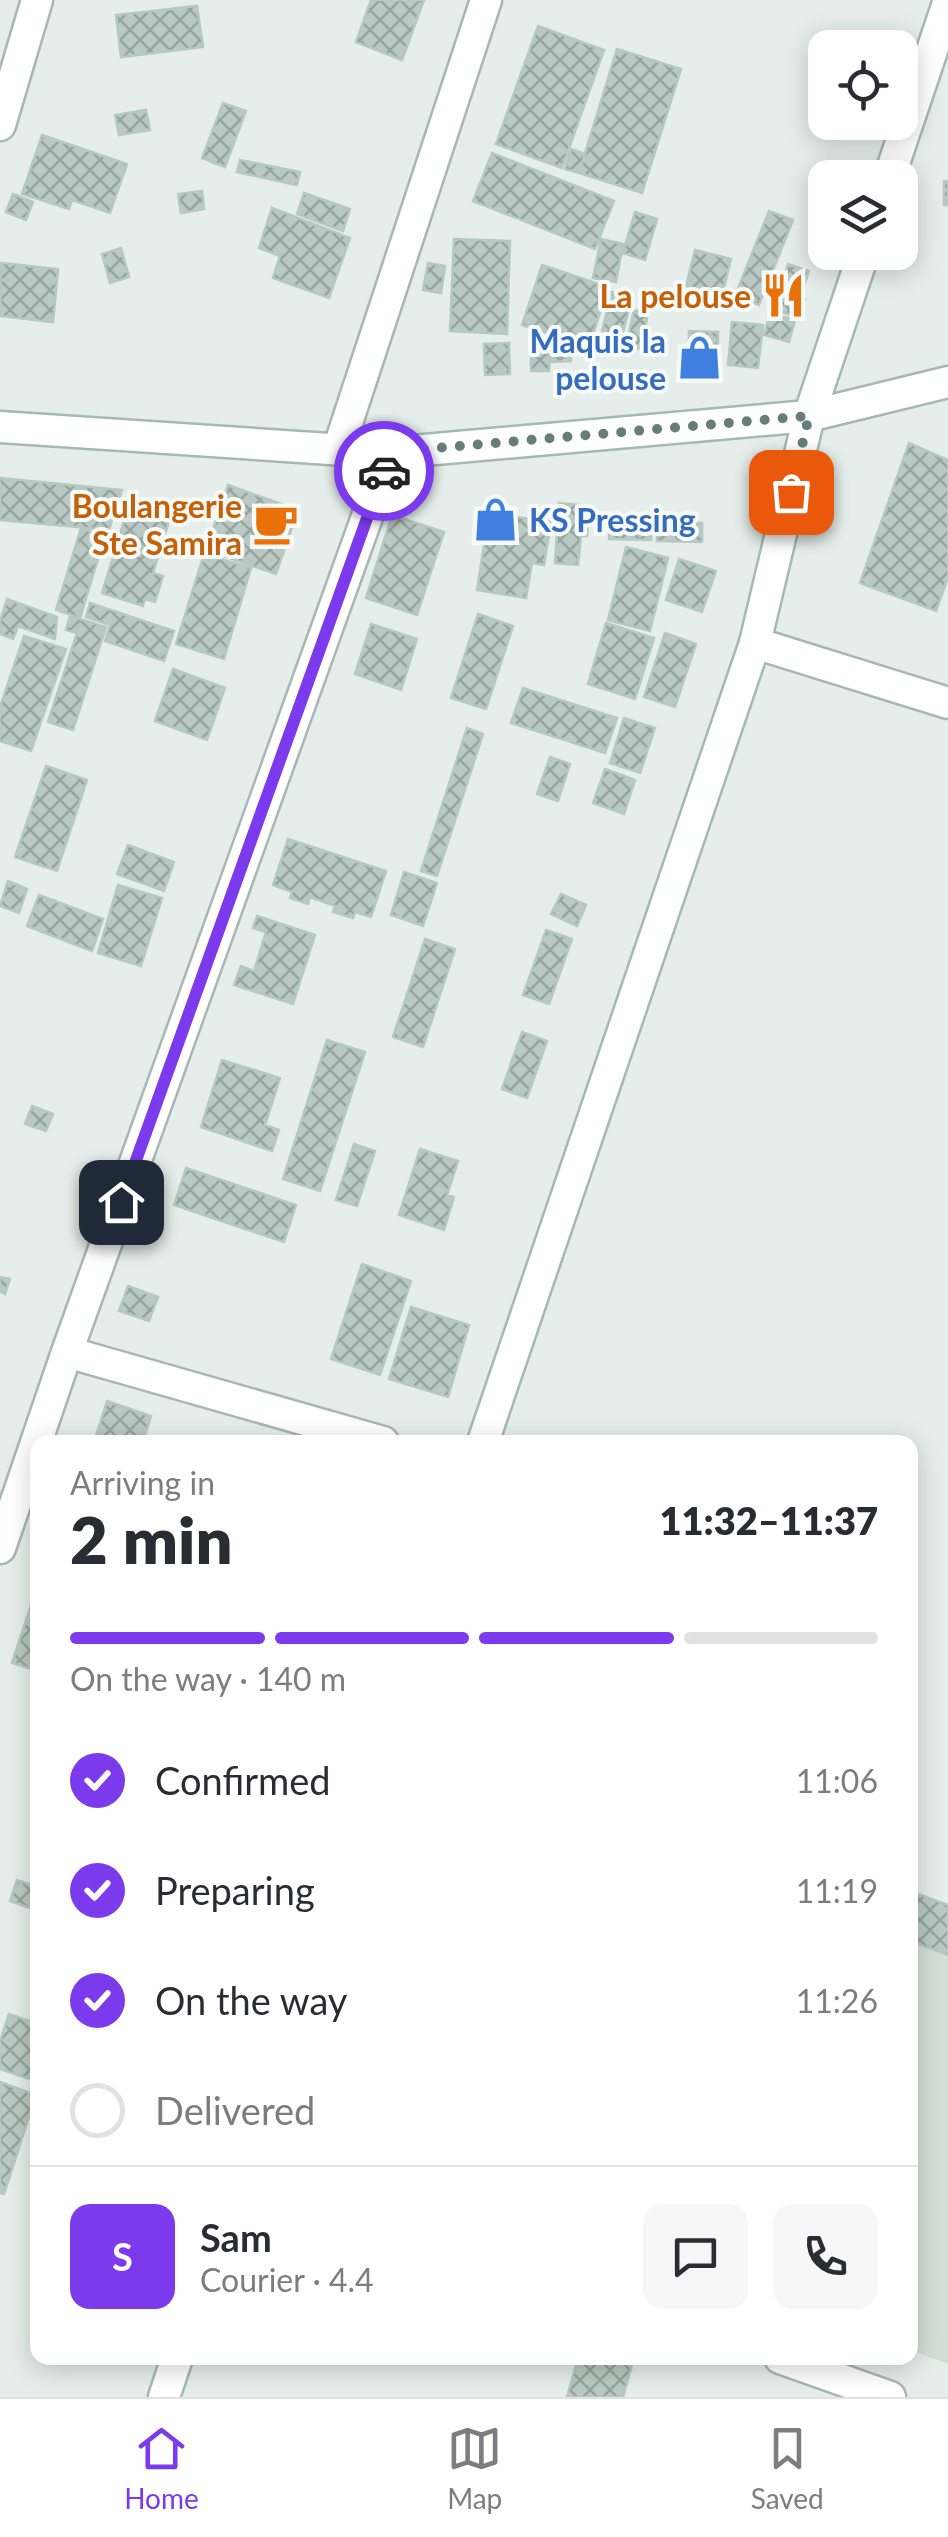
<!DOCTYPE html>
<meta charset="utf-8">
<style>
:root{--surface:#fff;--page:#f7f7f7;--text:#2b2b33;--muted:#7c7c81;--line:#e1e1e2;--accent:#7c3aed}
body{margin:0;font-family:Lato,sans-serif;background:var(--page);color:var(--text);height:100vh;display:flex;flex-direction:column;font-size:38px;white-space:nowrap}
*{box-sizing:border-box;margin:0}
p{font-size:32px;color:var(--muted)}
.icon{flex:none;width:55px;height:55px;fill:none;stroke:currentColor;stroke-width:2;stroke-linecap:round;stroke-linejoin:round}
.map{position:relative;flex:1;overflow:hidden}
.drawer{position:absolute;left:30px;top:1435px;width:888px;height:930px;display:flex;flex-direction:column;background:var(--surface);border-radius:20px;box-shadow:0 5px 25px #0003}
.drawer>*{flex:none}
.tools{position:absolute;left:808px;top:30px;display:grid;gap:20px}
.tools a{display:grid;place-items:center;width:110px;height:110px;border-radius:20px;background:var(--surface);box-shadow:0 5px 25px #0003;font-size:50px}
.pin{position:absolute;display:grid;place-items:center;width:85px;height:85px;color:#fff;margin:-42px;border-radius:20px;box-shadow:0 5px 15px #0006}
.courier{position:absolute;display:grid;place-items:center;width:100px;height:100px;margin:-50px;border:8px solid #7c3aed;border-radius:50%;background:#fff;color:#222;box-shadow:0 2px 12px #0007}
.headline em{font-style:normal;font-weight:800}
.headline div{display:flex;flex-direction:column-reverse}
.headline{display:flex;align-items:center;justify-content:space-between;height:170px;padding:0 40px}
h1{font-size:65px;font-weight:800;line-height:75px}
.bar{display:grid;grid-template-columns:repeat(4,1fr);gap:15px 10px;align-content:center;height:120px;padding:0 40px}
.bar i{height:12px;border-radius:8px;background:var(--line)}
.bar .on{background:var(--accent)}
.bar p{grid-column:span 4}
.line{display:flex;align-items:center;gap:25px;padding:0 40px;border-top:2px solid var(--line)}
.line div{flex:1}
.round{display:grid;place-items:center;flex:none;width:105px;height:105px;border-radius:20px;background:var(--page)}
ol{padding:0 40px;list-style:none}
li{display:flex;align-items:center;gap:30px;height:110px}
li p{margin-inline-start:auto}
li .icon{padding:10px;border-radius:50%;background:var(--accent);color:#fff;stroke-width:4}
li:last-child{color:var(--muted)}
li i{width:55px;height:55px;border:5px solid var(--line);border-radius:50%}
.tab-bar{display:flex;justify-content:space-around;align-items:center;height:140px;border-top:2px solid var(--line);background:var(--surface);font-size:28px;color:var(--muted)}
.tab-bar a{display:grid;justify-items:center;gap:5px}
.tab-bar .on{color:var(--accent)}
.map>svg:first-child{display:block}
.built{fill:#d3ded9}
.building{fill:url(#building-cross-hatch);stroke:#b7c8c2;stroke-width:2.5}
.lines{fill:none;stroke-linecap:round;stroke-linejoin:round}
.street-casing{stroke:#a7b7b2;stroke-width:35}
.secondary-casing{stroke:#a3bab3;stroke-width:35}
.street{stroke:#fff;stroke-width:30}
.secondary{stroke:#fff;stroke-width:30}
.done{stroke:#677e78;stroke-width:10;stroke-dasharray:0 18}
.route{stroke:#7c3aed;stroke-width:12}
.labels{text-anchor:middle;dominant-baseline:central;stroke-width:8;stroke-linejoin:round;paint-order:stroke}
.food-label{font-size:32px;font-weight:bold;fill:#c56008;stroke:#f6faf8;text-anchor:end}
.shop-label{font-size:32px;font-weight:bold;fill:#366cbe;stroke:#f6faf8;text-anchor:end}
</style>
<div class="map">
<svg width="948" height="2397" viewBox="0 0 948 2397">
<defs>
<pattern id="building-cross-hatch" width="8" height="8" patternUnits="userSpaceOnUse" patternTransform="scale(2.5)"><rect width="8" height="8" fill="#bac9c3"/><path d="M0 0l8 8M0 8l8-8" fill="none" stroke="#97a59f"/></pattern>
</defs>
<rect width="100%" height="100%" fill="#e5eeea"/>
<path class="built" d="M910 1891 948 1905V2364L910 2350Z"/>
<path class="building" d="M371 0H424L402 60 356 42Z
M197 6 203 47 121 57 116 15Z
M538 26 604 50 562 168 496 144Z
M617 49 681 69 642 193 579 173Z
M223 103 246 111 225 167 202 158Z
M146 110 150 130 119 135 115 115Z
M42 135 127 164 110 213 72 200 69 209 22 194Z
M571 149 585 154 579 173 565 169Z
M492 153 614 201 595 249 473 201Z
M240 160 300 172 297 185 237 172Z
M944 181H948V205H944Z
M202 191 204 209 181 213 178 194Z
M304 193 350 209 343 231 297 214Z
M13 194 33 202 26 220 6 212Z
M272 208 350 238 329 298 273 278 280 256 259 248Z
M769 211 793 220 759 305 735 296Z
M635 212 657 219 645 260 623 253Z
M454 239 510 241 507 334 450 331Z
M601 239 623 244 616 282 593 278Z
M121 248 129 277 110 283 102 254Z
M695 250 731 259 722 296 686 286Z
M1 263 58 269 53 322 0 316Z
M428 263 445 266 441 293 423 290Z
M788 264 809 271 801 295 780 288Z
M542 265 608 287 589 347 522 325Z
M780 289 805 299 797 318 772 308Z
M612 292 632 297 617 356 597 350Z
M634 310 648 313 641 349 626 347Z
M770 313 795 320 789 342 764 335Z
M732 322 763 325 758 368 728 365Z
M689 331 718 332V367L688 366Z
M509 343 510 374 485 375 484 344Z
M531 345H550L549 371H531Z
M571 345V361L552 362 551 346Z
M909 443 948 460V577L936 611 860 583Z
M0 478 122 490 109 530 0 520Z
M228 485 298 510 276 574 206 550Z
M559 503 590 506 587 536H581L578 565 555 563Z
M128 508 169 521 153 573 163 576 155 602 145 599 143 606 102 593Z
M489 513 551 522 544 565 532 563 526 598 477 590Z
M392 515 444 532 417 615 366 598Z
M610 520 652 522 651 540 609 539Z
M657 522 702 523V542L657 541Z
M81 528 105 536 80 618 56 610Z
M626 547 668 558 650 631 608 620Z
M204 554 251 568 224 659 176 644Z
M679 559 716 571 702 612 666 600Z
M7 599 57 617 55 639 18 626 13 639 0 634V621Z
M90 603 174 631 164 661 105 641 110 625 86 617Z
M478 614 513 626 486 709 451 698Z
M70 616 106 627 73 730 48 722 77 633 66 630Z
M606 623 654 638 635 699 588 684Z
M371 624 417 639 401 690 355 674Z
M665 633 696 644 675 707 644 697Z
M24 636 66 649 31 751 0 741V707Z
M173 669 225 688 207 740 155 721Z
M523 688 617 718 605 753 511 723Z
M624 718 655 728 640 773 610 763Z
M467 728 483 734 437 876 421 871Z
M550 757 570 764 558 801 537 794Z
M46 766 87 780 57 871 15 857Z
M605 769 635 780 624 814 593 803Z
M288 839 386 871 371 917 355 912 353 918 333 912 335 906 310 897 308 904 290 898 292 892 273 885Z
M128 845 174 862 164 891 117 874Z
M404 872 437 883 423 926 391 915Z
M8 881 27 889 19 913 0 906Z
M118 885 162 898 141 966 98 953Z
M561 894 586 905 577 926 551 914Z
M39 895 103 919 92 951 27 926Z
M257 916 315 935 293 1004 234 985 241 966 254 971 266 932 253 928Z
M546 930 572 939 549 1004 523 995Z
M425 939 455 949 423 1047 393 1037Z
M522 1032 547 1041 527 1098 502 1089Z
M327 1040 365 1052 320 1191 283 1179Z
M222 1060 280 1078 265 1125 279 1130 272 1151 201 1127Z
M32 1106 53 1114 46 1131 25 1124Z
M354 1144 375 1151 357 1206 336 1200Z
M420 1149 458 1161 447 1195 454 1197 444 1230 399 1215Z
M186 1168 296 1205 284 1242 174 1205Z
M362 1264 411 1281 380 1375 331 1359Z
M0 1277 10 1279 5 1294 0 1292Z
M128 1286 158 1297 149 1321 119 1311Z
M411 1307 469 1325 448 1397 389 1379Z
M107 1401 151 1416 143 1442H94Z
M38 1584V1671L12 1663Z
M17 1880 38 1887V1911L10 1901Z
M910 1891 948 1905V1955L910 1941Z
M9 2014 38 2024V2082L0 2069V2041Z
M0 2082 36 2095 4 2194 0 2193Z
M578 2358H634L623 2397H567Z"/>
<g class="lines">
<defs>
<path id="street" d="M0 125 37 0
M809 416 948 382
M338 450 486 0
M755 643 948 703
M67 1352 383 1442
M0 1548 67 1352 390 453
M780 2358 890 2397"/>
<path id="secondary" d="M889 178 948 3
M0 427 390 453 809 416
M483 1442 755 643 809 416 864 252
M164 2397 177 2358"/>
</defs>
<use href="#street" class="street-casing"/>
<use href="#secondary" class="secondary-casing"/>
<use href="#street" class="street"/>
<use href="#secondary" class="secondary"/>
</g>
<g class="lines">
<path class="done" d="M384 471 390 452 809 416 791 492"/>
<path class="route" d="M121 1202 384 471"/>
</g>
<defs>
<symbol id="restaurant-bare" viewBox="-9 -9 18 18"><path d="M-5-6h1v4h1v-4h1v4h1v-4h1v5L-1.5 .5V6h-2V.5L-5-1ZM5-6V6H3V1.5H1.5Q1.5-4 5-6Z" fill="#e8710a" stroke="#f6faf8" stroke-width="2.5" paint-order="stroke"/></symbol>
<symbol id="shop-bare" viewBox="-9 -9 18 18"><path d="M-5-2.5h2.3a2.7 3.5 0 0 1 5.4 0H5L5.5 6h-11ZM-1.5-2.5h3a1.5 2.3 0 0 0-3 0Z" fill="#3f7fe0" stroke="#f6faf8" stroke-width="2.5" paint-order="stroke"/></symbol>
<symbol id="cafe-bare" viewBox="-9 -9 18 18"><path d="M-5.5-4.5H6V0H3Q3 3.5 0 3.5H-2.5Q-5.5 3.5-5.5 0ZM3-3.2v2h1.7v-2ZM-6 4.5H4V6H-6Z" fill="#e8710a" stroke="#f6faf8" stroke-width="2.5" paint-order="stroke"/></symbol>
</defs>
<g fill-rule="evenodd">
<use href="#restaurant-bare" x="752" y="264" width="63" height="63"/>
<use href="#shop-bare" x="668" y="326" width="63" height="63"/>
<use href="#shop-bare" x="464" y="488" width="63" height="63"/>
<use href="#cafe-bare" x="244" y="492" width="63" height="63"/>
</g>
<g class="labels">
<g class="food-label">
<text x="751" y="295">La pelouse</text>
<text x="242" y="505">Boulangerie<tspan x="242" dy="37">Ste Samira</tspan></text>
</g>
<g class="shop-label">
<text x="666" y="340">Maquis la<tspan x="666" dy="37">pelouse</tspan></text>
<text x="529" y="519" text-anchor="start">KS Pressing</text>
</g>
</g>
</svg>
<div class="tools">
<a><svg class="icon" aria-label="locate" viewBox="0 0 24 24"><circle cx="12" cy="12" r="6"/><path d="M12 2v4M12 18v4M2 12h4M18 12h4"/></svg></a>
<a><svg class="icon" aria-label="layers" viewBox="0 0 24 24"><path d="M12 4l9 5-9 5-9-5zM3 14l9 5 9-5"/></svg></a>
</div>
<div class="pin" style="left:791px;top:492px;background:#ea580c"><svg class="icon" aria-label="bag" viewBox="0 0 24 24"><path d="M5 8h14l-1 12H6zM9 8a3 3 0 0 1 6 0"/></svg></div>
<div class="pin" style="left:121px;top:1202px;background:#1f2937"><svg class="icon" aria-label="home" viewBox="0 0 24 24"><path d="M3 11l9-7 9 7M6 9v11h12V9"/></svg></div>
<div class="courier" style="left:384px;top:471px"><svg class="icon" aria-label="car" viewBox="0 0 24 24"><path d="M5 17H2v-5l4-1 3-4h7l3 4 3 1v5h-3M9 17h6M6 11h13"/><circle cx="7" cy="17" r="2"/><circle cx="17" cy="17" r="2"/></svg></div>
<section class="drawer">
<div class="headline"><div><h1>2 min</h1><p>Arriving in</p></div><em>11:32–11:37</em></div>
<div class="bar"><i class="on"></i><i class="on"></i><i class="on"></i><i></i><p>On the way · 140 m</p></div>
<ol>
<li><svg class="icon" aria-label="check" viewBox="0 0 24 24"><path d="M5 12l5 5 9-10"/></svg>Confirmed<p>11:06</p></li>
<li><svg class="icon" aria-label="check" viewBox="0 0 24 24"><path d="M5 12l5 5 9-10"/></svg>Preparing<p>11:19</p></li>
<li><svg class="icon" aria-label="check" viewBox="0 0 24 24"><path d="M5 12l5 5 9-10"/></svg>On the way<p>11:26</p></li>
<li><i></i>Delivered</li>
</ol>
<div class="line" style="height:180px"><b class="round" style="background:var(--accent);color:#fff">S</b><div><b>Sam</b><p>Courier · 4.4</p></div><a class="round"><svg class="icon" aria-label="chat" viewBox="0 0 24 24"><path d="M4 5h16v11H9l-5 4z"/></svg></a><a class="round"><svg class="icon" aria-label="phone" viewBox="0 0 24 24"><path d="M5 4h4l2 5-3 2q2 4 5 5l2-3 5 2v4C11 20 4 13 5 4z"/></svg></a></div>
</section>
</div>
<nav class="tab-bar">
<a class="on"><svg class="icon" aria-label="home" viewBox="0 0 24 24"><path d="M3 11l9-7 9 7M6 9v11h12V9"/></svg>Home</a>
<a><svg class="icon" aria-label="map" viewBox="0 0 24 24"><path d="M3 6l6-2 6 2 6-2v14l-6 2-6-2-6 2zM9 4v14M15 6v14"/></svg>Map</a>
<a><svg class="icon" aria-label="saved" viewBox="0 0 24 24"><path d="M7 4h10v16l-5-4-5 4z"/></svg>Saved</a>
</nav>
